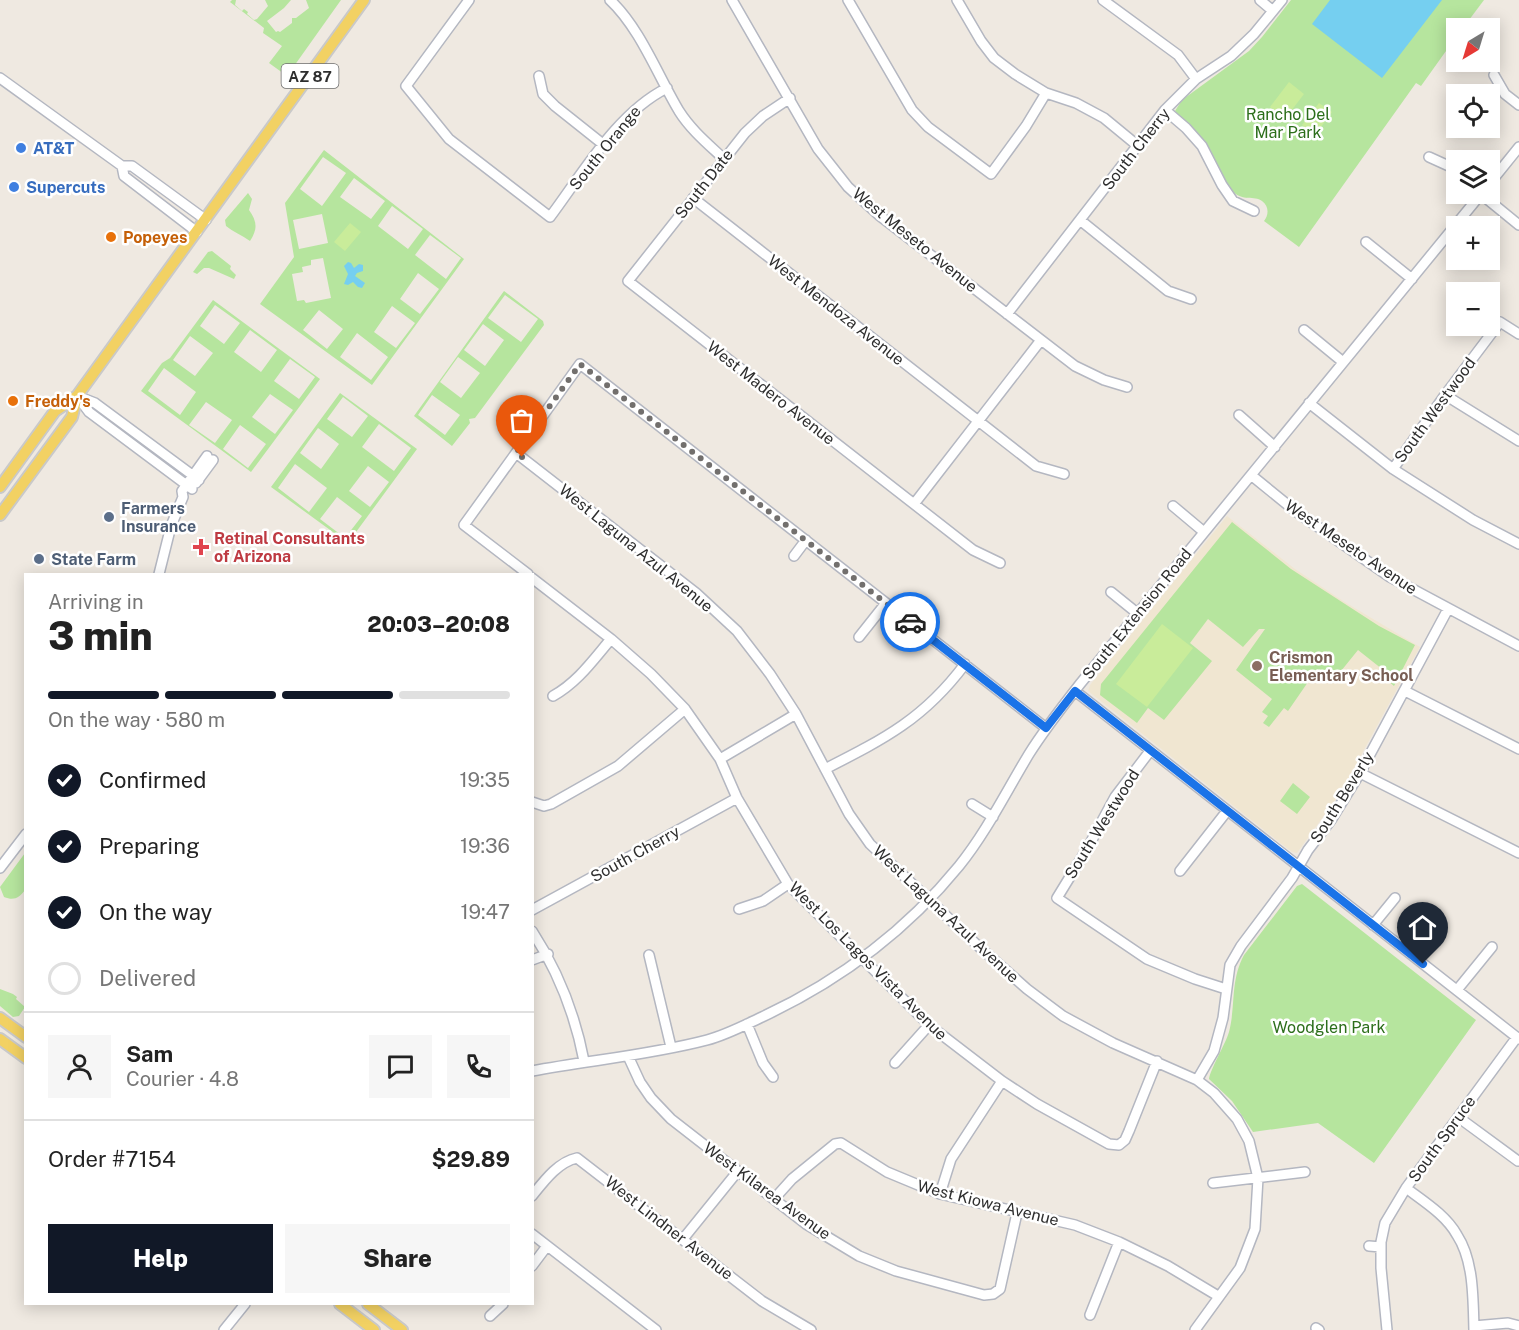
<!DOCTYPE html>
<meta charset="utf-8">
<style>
:root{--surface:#fff;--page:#f6f6f6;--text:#222;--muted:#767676;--line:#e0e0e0;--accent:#111827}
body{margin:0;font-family:"Public Sans",sans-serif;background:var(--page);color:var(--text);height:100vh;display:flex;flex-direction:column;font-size:22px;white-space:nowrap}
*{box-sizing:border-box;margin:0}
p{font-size:20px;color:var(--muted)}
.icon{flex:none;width:33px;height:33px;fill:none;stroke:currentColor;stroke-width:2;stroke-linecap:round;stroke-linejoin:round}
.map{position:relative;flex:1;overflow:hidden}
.drawer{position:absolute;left:24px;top:573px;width:510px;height:732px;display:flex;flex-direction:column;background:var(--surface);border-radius:0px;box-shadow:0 3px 15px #0003}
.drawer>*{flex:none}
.needle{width:39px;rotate:218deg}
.controls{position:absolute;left:1446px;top:18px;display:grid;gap:12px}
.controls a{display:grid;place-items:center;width:54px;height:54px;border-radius:0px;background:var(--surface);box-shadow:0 3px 15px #0003;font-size:30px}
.pin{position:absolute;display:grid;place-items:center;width:51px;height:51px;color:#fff;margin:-62px -26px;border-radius:50% 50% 50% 0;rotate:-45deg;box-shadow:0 0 6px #0007}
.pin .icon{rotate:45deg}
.courier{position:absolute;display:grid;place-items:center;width:60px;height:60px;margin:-30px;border:4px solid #1a73e8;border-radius:50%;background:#fff;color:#222;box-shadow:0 2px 8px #0007}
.headline em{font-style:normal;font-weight:800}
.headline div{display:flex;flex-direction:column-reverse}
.headline{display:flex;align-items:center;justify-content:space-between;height:102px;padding:0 24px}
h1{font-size:39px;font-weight:800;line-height:45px}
.bar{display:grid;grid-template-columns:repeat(4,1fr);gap:9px 6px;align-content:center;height:72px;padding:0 24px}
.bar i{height:8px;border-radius:4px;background:var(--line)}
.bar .selected{background:var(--accent)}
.bar p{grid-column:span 4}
.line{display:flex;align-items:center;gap:15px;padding:0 24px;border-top:2px solid var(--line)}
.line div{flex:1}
.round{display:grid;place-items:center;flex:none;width:63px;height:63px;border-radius:0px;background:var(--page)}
ol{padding:0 24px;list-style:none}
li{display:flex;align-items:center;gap:18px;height:66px}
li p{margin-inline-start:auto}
li .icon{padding:6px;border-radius:50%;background:var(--accent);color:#fff;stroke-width:4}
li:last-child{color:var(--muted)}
li i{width:33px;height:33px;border:3px solid var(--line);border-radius:50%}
.cta{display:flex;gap:12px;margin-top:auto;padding:12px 24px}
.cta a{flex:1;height:69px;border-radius:0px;background:var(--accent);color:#fff;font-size:24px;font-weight:800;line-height:69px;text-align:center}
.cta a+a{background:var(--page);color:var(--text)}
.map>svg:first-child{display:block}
.education{fill:#f0e6d1}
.green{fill:#b6e59e;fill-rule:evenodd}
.pitch{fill:#c9ec9a}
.water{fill:#75cff0}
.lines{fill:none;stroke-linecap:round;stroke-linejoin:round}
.minor-casing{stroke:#b4b7c1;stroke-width:12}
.major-casing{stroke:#c9c9c9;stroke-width:14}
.minor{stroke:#fff;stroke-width:9}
.major{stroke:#f2d163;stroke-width:10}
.done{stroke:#726f6d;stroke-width:6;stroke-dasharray:0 10.8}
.route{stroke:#1a73e8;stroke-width:8}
.shop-dot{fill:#3f7fe0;stroke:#fff;stroke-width:2}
.food-dot{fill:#e8710a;stroke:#fff;stroke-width:2}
.service-dot{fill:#5c6f8a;stroke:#fff;stroke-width:2}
.health-dot{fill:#e0444e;stroke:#fff;stroke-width:2}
.education-dot{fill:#8d6e63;stroke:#fff;stroke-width:2}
.labels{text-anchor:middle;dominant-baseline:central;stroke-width:5;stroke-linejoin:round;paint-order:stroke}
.shield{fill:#fff;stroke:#6d6d6d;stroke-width:1.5}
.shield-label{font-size:15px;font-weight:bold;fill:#2e2e2e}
.park-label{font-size:16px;fill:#2c6e1b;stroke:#fff}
.shop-label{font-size:16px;font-weight:bold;fill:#366cbe;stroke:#fff;text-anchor:start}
.street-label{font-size:16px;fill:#2e2e2e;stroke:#fff}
.food-label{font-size:16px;font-weight:bold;fill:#c56008;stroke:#fff;text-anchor:start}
.service-label{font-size:16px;font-weight:bold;fill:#4e5e75;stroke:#fff;text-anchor:start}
.health-label{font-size:16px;font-weight:bold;fill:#be3a42;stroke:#fff;text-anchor:start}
.education-label{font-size:16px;font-weight:bold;fill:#785e54;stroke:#fff;text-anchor:start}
</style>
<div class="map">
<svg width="1519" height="1330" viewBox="0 0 1519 1330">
<rect width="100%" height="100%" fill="#efe9e1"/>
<path class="education" d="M1227 516 1295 569 1343 601 1420 647 1341 792 1297 853 1292 852 1088 691 1090 685Z"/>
<path class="green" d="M232 0H236L235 5 242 11 244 9 248 12 247 14 254 20 257 19 268 6 265 0H291L284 8 267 21 276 32 278 31 280 32 292 23V18H296L309 8 306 0H341L287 76 269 63 282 46 263 33 264 28 230 2Z
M1291 0H1484L1463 28H1456V37L1421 86 1416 83 1299 247 1264 221C1269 215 1269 206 1262 201 1254 195 1243 202 1232 191 1220 179 1217 159 1207 145 1198 133 1183 124 1175 111L1182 100 1249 51 1262 37Z
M324 150 464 259 372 385 260 304 294 257 285 203ZM323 157 346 173 322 206 300 189ZM354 178 385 201 371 219 340 197ZM392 206 423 229 408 249 378 226ZM322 214 328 243 299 249 293 220ZM430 235 461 258 446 279 415 255ZM323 258 331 298 306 303 304 300 297 301 292 274 303 272 302 267 311 265V260ZM418 273 439 289 420 314 400 299ZM392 306 415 323 396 348 374 332ZM319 310 343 329 327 349 303 330ZM357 333 388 357 371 380 340 357Z
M248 193 252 199 249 210C257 221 258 229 250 241 242 235 233 232 226 226L225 220Z
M212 251 231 266 230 269 236 275 234 279 209 268H204L197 274 193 272 208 252Z
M504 291 543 321 544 325 475 418 469 419 470 423 452 446 414 416ZM505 295 538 319 521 342 488 318ZM483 324 504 340 485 366 464 350ZM458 357 480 373 461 398 440 382ZM432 395 460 415 445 435 418 415Z
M213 300 320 379 251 472 141 391 162 363 170 358ZM215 305 240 323 224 344 200 326ZM250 330 277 350 261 372 234 352ZM190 336 213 353 195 376 173 360ZM290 359 315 377 299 399 274 381ZM164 368 196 392 180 415 148 391ZM270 394 293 410 275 434 252 417ZM206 402 232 420 215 443 189 425ZM240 425 266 444 248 468 223 449Z
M340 393 417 449 348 543 271 487ZM343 397 368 416 352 437 327 419ZM379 424 411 448 394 471 362 447ZM318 428 339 444 321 469 300 453ZM295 464 327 488 309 512 278 488ZM368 466 389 482 370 507 349 491ZM337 497 362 516 345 538 320 519Z
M1232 522 1291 569 1379 626 1415 645 1394 686 1379 673 1382 669 1358 650 1337 676 1331 679 1317 669 1288 711 1284 708 1269 727 1263 723 1268 716 1262 712 1272 699 1236 670 1265 629H1259L1243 647 1208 619 1190 643 1212 661 1164 720 1148 708 1137 723 1100 695 1101 684Z
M1293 783 1310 797 1297 814 1280 801Z
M25 853V890C19 898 14 901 4 897L0 887Z
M1302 884 1476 1020 1374 1163 1318 1123 1253 1132 1232 1101 1209 1079C1210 1070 1225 1045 1229 1032 1236 1005 1230 981 1244 955L1297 886Z
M0 989 13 994 17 997 16 999 25 1007 19 1016 13 1017 0 1006Z"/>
<path class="pitch" d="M1289 82 1304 94 1285 119 1270 107Z
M1319 103 1332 112 1315 135 1302 125Z
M350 223 361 232 345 251 334 242Z
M1162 624 1193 648 1147 707 1116 684Z"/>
<path class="water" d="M1330 0H1442L1382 78 1312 24Z
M348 262 351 263 354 268 359 264 363 265V271L357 273 355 276 365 283 362 288 358 287 353 282 348 285 344 284 348 274 344 266Z"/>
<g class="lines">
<defs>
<path id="minor" d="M469 0 406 86 449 139 550 217C583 173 617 113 667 88
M610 0C640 28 658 76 679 111 691 130 708 144 724 159
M732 0 818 149 848 187 880 216 1075 366 1104 380 1127 387
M848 0 912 110 928 127 991 174 1026 126 1046 93
M957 0 981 41 994 58 1015 74 1046 93 1076 103 1104 118 1138 146
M1103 0 1178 55 1196 79
M1260 0 1273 11
M1494 75 1505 94 1519 105
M539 76 543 94 555 106 604 145
M0 78 122 166H132L206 220
M790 98 763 116 745 133 628 281 973 550 1000 563
M1165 110 1186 128 1202 146 1222 185 1233 201 1254 211
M1429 157 1451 167 1456 172
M122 166 124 176 197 232
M1490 183 1519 147
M1481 194 1519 225
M693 198 1036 466 1064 474
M1080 220 1168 291 1191 299
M1366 242 1412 279
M1007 314 1165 110 1196 79 1231 56 1254 34 1282 0
M1304 330 1343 362
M1445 395 1519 441
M77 396 89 412 192 489
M77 396 95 403 199 480
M1309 403 1393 469 1473 520 1519 544
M1239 415 1275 447
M516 453 696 593 737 631 770 674 796 714 849 814 870 844 976 944 1027 989 1063 1016 1113 1043 1197 1080 1214 1093 1237 1119 1249 1141 1258 1178 1255 1229 1240 1268 1195 1330
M1393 469 1445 395 1500 322 1519 334
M1251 475 1294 510 1390 577 1519 646
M196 483 213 460
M914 504 1041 340
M1173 506 1204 532
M794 556 806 540
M159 574 171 526 183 497 182 491 207 456
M528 574 464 525 580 364 1046 728
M532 578 611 639 651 674 685 709 720 759 737 798 788 884 929 1025 1002 1081 1037 1104 1109 1144 1119 1145 1125 1140 1129 1131 1157 1061
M1111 592 1137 613
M859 637 886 603
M1075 691 1519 1039
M1405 691 1519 749
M553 696C578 682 593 660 611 639
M1150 751 1115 797 1087 849 1057 898 1147 959 1195 979 1226 989
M720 759 796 714
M825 769C884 739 924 719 965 664
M1360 773 1519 853
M532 802 544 806 551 804 618 766 685 709
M972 804 993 817
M0 868 26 834
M1180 871 1227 811
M739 909 763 901 788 884
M532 910 737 798
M1373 925 1395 898
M532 931C558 971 575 1014 584 1061
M649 955 671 1047
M532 960 548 954
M1457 990 1492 947
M747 1024 763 1063 773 1077
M628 1056 640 1082 651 1098 671 1119 806 1224 859 1256 896 1271 984 1295 993 1294 1000 1289 1017 1213
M895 1063 929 1025
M532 1071C591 1060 650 1055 707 1040 726 1035 745 1025 762 1017 837 982 906 931 959 866 987 831 1006 792 1029 754 1044 730 1062 707 1080 684L1481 194
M1197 1080 1214 1051 1223 1018 1230 965 1241 946 1292 878 1308 850 1331 820 1360 773 1448 609
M1458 1117 1518 1161
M1213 1183 1305 1172
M1406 1188C1423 1201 1446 1215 1457 1235 1474 1261 1473 1299 1474 1330
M940 1194 951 1159 1002 1081
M532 1196C544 1181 558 1162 577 1158L762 1301 811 1330
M774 1199 792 1179 835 1144 841 1143 887 1172 940 1194 1075 1225 1119 1242 1168 1266 1218 1296
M532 1234 656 1330
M683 1239 738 1171
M1369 1246 1381 1247
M532 1266 547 1246
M1090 1315 1119 1242
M490 1316 503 1304
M1474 1326 1508 1323 1519 1326
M1316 1328 1319 1330
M224 1330 245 1304
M1387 1330 1381 1268V1242L1385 1223 1406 1188 1517 1037"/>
<path id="major" d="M0 487 55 411 77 396 364 0
M0 515 72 417 77 396
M0 1018 26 1037
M0 1039 26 1058
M340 1304 374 1330
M368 1304 402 1330"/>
</defs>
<use href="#minor" class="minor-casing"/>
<use href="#major" class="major-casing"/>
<use href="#minor" class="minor"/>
<use href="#major" class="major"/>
</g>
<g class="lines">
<path class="done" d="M522 457 516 453 580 364 910 622"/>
<path class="route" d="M910 622 1046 728 1075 691 1423 964"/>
</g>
<g class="shop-dot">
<circle cx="21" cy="148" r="6"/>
<circle cx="14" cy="187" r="6"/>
</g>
<g class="food-dot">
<circle cx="111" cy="237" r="6"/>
<circle cx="13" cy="401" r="6"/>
</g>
<g class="service-dot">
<circle cx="109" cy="517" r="6"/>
<circle cx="39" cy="559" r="6"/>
</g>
<path class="health-dot" d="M198 538h6v6h6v6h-6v6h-6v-6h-6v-6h6z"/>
<circle class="education-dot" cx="1257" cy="666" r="6"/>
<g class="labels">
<rect class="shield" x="281.5" y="64" width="57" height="24" rx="4.5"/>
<g class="shield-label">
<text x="310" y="76">AZ 87</text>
</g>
<g class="park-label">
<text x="1288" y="114">Rancho Del<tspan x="1288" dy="18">Mar Park</tspan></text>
<text x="1329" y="1027">Woodglen Park</text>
</g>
<g class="shop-label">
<text x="33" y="148">AT&amp;T</text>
<text x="26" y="187">Supercuts</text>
</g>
<g class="street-label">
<text transform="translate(605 148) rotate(-51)">South Orange</text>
<text transform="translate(1136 149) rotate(-52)">South Cherry</text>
<text transform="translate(704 184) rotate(-52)">South Date</text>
<text transform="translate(915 240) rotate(39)">West Meseto Avenue</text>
<text transform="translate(836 310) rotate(38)">West Mendoza Avenue</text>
<text transform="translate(771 393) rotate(38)">West Madero Avenue</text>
<text transform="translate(1435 410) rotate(-54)">South Westwood</text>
<text transform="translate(1351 547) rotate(34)">West Meseto Avenue</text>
<text transform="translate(636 548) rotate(39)">West Laguna Azul Avenue</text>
<text transform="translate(1137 614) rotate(-51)">South Extension Road</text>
<text transform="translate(1342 797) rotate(-58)">South Beverly</text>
<text transform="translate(1102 824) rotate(-58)">South Westwood</text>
<text transform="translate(635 854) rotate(-29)">South Cherry</text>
<text transform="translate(946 914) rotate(43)">West Laguna Azul Avenue</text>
<text transform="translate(868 961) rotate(45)">West Los Lagos Vista Avenue</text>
<text transform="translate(1442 1139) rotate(-54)">South Spruce</text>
<text transform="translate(767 1191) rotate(36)">West Kilarea Avenue</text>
<text transform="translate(988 1203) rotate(14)">West Kiowa Avenue</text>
<text transform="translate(669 1228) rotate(38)">West Lindner Avenue</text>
</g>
<g class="food-label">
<text x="123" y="237">Popeyes</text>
<text x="25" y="401">Freddy's</text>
</g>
<g class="service-label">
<text x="121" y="508">Farmers<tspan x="121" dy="18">Insurance</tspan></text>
<text x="51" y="559">State Farm</text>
</g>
<g class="health-label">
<text x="214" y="538">Retinal Consultants<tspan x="214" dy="18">of Arizona</tspan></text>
</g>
<g class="education-label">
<text x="1269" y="657">Crismon<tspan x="1269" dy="18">Elementary School</tspan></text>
</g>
</g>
</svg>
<div class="controls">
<a><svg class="needle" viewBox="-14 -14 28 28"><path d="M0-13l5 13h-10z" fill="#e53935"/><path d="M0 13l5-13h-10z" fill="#767676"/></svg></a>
<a><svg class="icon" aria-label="locate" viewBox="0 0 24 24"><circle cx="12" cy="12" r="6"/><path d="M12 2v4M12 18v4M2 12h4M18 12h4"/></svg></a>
<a><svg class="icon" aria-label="layers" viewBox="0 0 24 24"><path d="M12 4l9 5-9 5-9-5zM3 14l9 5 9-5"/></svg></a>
<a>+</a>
<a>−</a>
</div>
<div class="pin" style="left:522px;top:457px;background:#ea580c"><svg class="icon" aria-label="bag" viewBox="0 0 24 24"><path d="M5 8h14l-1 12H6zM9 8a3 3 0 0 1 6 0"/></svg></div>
<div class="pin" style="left:1423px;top:964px;background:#1f2937"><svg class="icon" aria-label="home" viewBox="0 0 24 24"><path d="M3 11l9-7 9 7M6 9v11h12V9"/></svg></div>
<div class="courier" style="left:910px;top:622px"><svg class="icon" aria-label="car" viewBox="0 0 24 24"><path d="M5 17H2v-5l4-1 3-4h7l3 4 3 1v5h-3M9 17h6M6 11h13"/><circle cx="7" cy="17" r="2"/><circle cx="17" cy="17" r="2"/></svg></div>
<section class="drawer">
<div class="headline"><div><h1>3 min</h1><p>Arriving in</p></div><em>20:03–20:08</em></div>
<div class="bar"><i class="selected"></i><i class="selected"></i><i class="selected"></i><i></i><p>On the way · 580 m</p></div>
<ol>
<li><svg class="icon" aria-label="check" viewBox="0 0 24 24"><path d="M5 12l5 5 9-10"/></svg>Confirmed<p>19:35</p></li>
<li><svg class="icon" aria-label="check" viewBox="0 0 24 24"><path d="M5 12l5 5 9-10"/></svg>Preparing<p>19:36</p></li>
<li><svg class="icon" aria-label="check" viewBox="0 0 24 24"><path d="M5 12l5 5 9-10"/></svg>On the way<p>19:47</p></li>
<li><i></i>Delivered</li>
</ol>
<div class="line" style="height:108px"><a class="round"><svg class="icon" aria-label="person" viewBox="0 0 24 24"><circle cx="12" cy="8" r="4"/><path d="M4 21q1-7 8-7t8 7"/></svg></a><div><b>Sam</b><p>Courier · 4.8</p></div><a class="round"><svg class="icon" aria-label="chat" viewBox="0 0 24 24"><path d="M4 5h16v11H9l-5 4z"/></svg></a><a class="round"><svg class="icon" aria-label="phone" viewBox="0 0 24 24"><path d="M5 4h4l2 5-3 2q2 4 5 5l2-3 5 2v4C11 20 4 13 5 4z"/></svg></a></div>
<div class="line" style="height:78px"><div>Order #7154</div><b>$29.89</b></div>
<div class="cta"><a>Help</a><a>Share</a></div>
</section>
</div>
